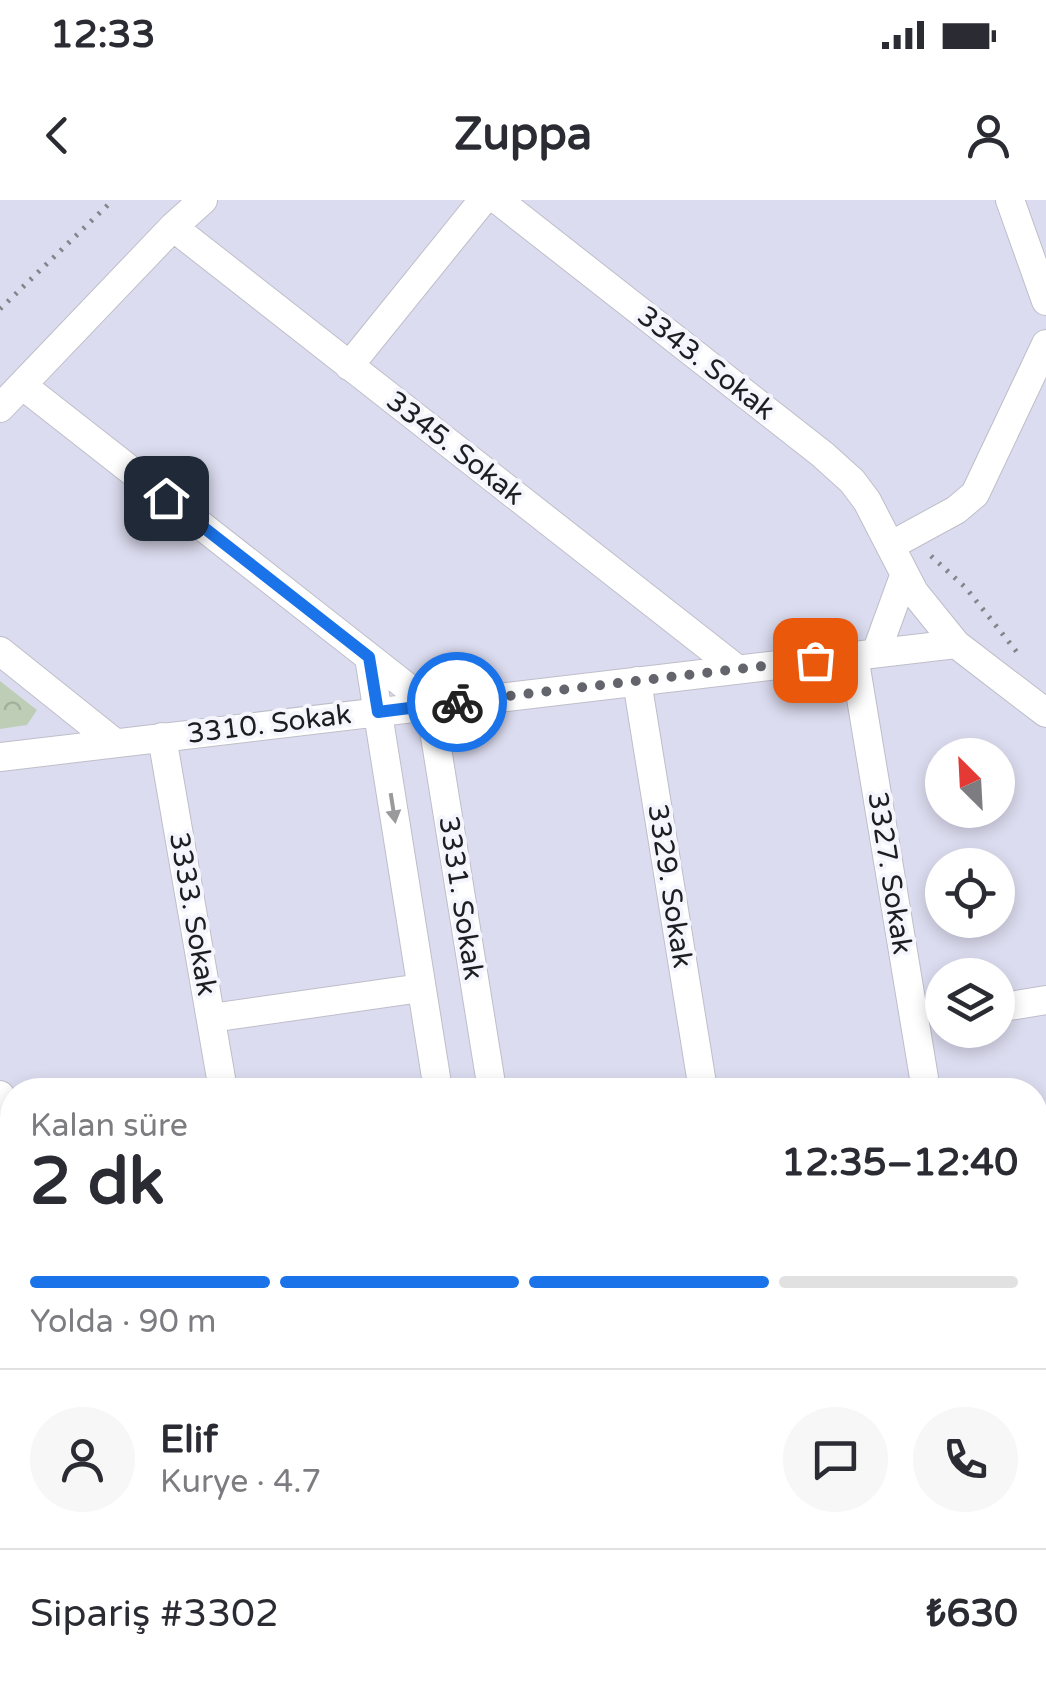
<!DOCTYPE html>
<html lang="tr">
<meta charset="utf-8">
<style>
:root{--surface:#fff;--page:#f7f7f7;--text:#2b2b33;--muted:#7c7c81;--line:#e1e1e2;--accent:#1a73e8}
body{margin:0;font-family:"Varela Round",sans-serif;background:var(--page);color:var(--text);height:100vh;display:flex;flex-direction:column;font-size:38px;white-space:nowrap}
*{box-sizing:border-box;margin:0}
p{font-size:32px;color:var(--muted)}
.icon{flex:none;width:55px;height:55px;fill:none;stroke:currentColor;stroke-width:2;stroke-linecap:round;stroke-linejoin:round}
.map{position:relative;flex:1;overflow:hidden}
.details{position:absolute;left:0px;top:878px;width:1048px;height:622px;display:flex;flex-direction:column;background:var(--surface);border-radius:40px 40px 0 0;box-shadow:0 5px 15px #0003}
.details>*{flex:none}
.needle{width:65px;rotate:336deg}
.buttons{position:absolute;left:925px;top:538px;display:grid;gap:20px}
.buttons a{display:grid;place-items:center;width:90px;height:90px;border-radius:50%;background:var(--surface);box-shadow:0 5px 15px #0003;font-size:50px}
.pin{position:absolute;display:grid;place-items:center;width:85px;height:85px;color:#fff;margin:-42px;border-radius:20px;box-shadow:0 5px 15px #0006}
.courier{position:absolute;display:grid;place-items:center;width:100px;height:100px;margin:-50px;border:8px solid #1a73e8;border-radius:50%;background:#fff;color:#222;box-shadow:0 2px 12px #0007}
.overview em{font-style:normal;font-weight:700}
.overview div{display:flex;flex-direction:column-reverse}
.overview{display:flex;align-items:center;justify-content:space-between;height:170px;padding:0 30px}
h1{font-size:65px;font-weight:700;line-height:75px}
.bar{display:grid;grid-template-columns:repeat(4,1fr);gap:15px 10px;align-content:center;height:120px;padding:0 30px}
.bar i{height:12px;border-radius:8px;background:var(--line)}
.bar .current{background:var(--accent)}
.bar p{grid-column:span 4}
.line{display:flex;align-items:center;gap:25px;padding:0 30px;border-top:2px solid var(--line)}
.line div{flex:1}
.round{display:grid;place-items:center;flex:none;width:105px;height:105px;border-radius:52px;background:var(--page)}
.status{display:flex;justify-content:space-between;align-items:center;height:70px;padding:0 50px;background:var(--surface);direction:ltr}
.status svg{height:28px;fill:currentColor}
header{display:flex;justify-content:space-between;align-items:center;height:130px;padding:0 30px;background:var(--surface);font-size:45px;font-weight:700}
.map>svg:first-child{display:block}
.built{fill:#dcdcf0;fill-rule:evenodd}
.forest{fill:url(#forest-crowns)}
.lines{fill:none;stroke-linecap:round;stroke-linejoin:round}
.minor-casing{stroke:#bebeca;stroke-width:30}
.path{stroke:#84848c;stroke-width:5;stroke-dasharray:2.5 8;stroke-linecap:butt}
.minor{stroke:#fff;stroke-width:28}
.oneway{fill:#9a9a9c}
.done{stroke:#64656c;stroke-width:10;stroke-dasharray:0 18}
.route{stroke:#1a73e8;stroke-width:12}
.labels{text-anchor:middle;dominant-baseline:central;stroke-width:8;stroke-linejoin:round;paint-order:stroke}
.street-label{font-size:28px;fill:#1e1e22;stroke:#f5f6fd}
</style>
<div class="status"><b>12:33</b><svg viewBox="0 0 49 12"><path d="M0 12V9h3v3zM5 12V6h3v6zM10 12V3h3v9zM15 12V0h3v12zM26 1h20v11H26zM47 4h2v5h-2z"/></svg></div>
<header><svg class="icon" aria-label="back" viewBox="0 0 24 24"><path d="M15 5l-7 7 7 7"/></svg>Zuppa<svg class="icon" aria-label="person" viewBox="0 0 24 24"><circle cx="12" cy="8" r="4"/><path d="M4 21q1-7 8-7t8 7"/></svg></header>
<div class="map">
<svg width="1046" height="1499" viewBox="0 0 1046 1499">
<defs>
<pattern id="forest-crowns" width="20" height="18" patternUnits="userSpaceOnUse" patternTransform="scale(2.5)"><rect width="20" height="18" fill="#beceb6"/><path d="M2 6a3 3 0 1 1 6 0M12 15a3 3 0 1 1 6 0" fill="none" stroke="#a3b09c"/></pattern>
</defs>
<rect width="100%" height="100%" fill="#e7e8f4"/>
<path class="built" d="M0 0H1046V1499H0ZM942 555H998V610H942ZM942 665H998V720H942ZM942 775H998V830H942ZM12 890H1035V1488H12Z"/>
<path class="forest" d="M0 481 37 510 27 525 0 529Z"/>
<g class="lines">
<defs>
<path id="minor" d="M498 0 822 254 852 281 867 301 914 392 956 444 1046 513
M1010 0 1046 101
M173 27 737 469
M349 166 483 0
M22 185 369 457
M0 208 173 27 203 0
M890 346 956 310 975 294 1046 144
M0 451 115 543
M876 453 904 376
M854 456 926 890
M637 481 703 890
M162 537 223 890
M0 557 956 444
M998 808 1046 800
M211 818 421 788
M438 890 369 457 430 505 492 890
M0 895 12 968
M1035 1054 1046 1052
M0 1131 12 1129
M1035 1335 1046 1334
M1035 1411 1046 1409
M0 1451 12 1449
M1035 1453 1046 1452
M528 1488 529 1499
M581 1488 582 1499
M328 1499 420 1488
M667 1499 759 1488"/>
</defs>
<use href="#minor" class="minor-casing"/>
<path class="path" d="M0 109 113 0
M931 356 966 388 1020 456"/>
<use href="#minor" class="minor"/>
</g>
<defs><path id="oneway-solid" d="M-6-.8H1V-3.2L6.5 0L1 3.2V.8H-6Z" transform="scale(2.5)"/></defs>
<use class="oneway" href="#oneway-solid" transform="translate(393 608) rotate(81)"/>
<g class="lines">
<path class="done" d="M457 502 815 460"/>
<path class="route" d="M166 298 369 457 378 512 457 502"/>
</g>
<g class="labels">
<g class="street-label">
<text transform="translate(706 163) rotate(38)">3343. Sokak</text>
<text transform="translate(455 248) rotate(38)">3345. Sokak</text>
<text transform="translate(269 524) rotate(-7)">3310. Sokak</text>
<text transform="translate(890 673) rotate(81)">3327. Sokak</text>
<text transform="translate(670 686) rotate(81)">3329. Sokak</text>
<text transform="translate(461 698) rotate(81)">3331. Sokak</text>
<text transform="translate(193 714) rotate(80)">3333. Sokak</text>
</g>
</g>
</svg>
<div class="buttons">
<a><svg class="needle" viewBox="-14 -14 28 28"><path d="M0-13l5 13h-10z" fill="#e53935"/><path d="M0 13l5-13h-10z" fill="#7c7c81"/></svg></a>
<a><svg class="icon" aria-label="locate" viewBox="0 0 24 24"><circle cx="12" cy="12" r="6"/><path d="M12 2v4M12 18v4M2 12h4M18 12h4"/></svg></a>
<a><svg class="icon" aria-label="layers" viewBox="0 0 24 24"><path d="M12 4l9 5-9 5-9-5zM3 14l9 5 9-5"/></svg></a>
</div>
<div class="pin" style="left:815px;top:460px;background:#ea580c"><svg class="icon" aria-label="bag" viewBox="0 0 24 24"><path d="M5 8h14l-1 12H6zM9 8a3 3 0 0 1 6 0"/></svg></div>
<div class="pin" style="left:166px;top:298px;background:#1f2937"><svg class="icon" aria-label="home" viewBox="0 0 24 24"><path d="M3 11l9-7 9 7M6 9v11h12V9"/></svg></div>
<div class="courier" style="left:457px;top:502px"><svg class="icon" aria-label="bike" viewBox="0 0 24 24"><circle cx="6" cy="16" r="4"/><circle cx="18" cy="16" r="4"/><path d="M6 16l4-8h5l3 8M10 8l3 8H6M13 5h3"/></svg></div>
<section class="details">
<div class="overview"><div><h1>2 dk</h1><p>Kalan süre</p></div><em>12:35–12:40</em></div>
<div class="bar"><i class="current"></i><i class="current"></i><i class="current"></i><i></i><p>Yolda · 90 m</p></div>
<div class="line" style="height:180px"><a class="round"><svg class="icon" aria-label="person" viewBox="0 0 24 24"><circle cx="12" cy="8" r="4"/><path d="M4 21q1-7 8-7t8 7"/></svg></a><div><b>Elif</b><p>Kurye · 4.7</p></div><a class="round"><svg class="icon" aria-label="chat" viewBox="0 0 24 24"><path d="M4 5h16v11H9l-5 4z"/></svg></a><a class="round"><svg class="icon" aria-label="phone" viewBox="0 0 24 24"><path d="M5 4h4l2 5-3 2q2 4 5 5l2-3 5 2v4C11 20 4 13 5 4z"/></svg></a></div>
<div class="line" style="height:130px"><div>Sipariş #3302</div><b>₺630</b></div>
</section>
</div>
